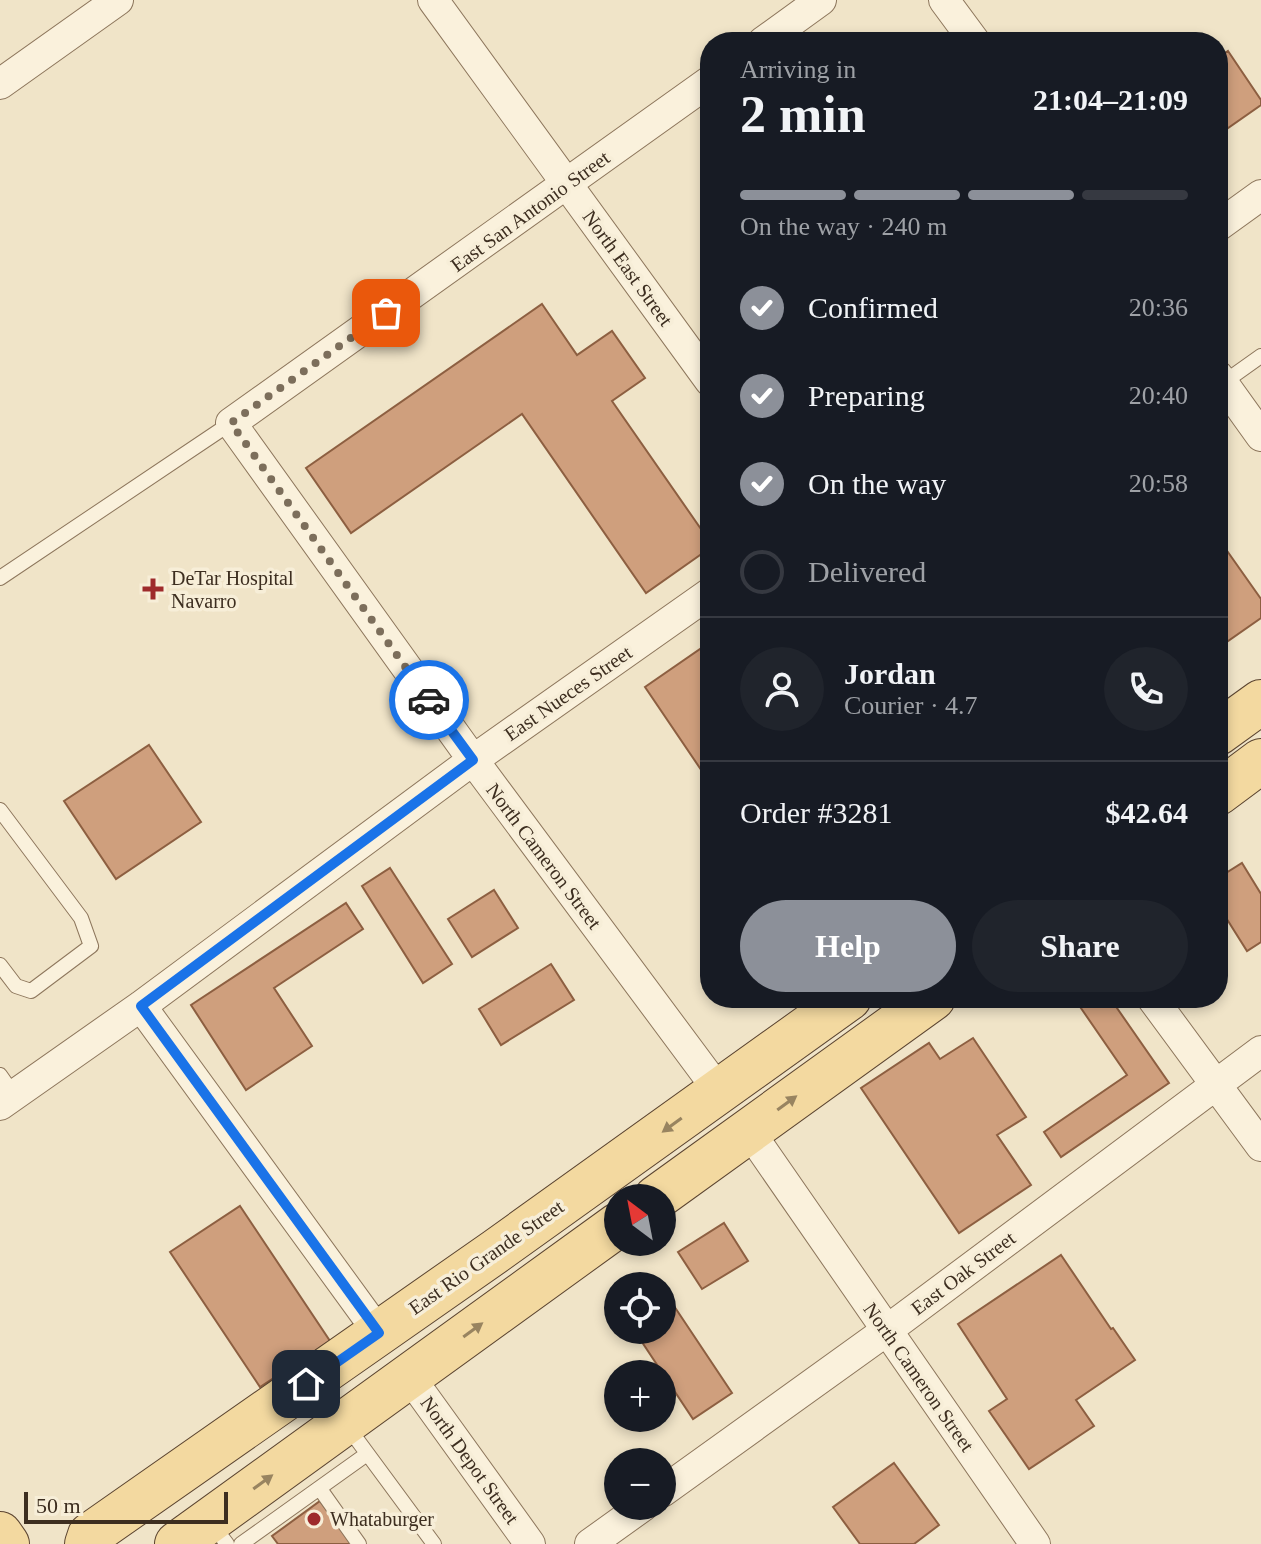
<!DOCTYPE html>
<meta charset="utf-8">
<style>
:root{--surface:#171b24;--page:#20242c;--text:#f1f3f6;--muted:#9ea1a6;--line:#363941;--accent:#8c9099}
body{margin:0;font-family:"Times New Roman",serif;background:var(--page);color:var(--text);height:100vh;display:flex;flex-direction:column;font-size:30px;white-space:nowrap}
*{box-sizing:border-box;margin:0}
p{font-size:26px;color:var(--muted)}
.icon{flex:none;width:44px;height:44px;fill:none;stroke:currentColor;stroke-width:2;stroke-linecap:round;stroke-linejoin:round}
.map{position:relative;flex:1;overflow:hidden}
.drawer{position:absolute;left:700px;top:32px;width:528px;height:976px;display:flex;flex-direction:column;background:var(--surface);border-radius:32px;box-shadow:0 4px 12px #0003}
.drawer>*{flex:none}
.needle{width:52px;rotate:328deg}
.fabs{position:absolute;left:604px;top:1184px;display:grid;gap:16px}
.fabs a{display:grid;place-items:center;width:72px;height:72px;border-radius:50%;background:var(--surface);box-shadow:0 4px 12px #0003;font-size:40px}
.scale{position:absolute;left:24px;bottom:20px;width:204px;box-sizing:border-box;padding-left:8px;border:4px solid #3d2e20;border-top:0;font-size:22px;line-height:28px;white-space:nowrap;color:#3d2e20;-webkit-text-stroke:6px #f7eed8;paint-order:stroke}
.pin{position:absolute;display:grid;place-items:center;width:68px;height:68px;color:#fff;margin:-34px;border-radius:16px;box-shadow:0 4px 12px #0006}
.courier{position:absolute;display:grid;place-items:center;width:80px;height:80px;margin:-40px;border:6px solid #1a73e8;border-radius:50%;background:#fff;color:#222;box-shadow:0 2px 10px #0007}
.head em{font-style:normal;font-weight:700}
.head div{display:flex;flex-direction:column-reverse}
.head{display:flex;align-items:center;justify-content:space-between;height:136px;padding:0 40px}
h1{font-size:52px;font-weight:700;line-height:60px}
.bar{display:grid;grid-template-columns:repeat(4,1fr);gap:12px 8px;align-content:center;height:96px;padding:0 40px}
.bar i{height:10px;border-radius:6px;background:var(--line)}
.bar .active{background:var(--accent)}
.bar p{grid-column:span 4}
.line{display:flex;align-items:center;gap:20px;padding:0 40px;border-top:2px solid var(--line)}
.line div{flex:1}
.round{display:grid;place-items:center;flex:none;width:84px;height:84px;border-radius:42px;background:var(--page)}
ol{padding:0 40px;list-style:none}
li{display:flex;align-items:center;gap:24px;height:88px}
li p{margin-inline-start:auto}
li .icon{padding:8px;border-radius:50%;background:var(--accent);color:#fff;stroke-width:4}
li:last-child{color:var(--muted)}
li i{width:44px;height:44px;border:4px solid var(--line);border-radius:50%}
.action{display:flex;gap:16px;margin-top:auto;padding:16px 40px}
.action a{flex:1;height:92px;border-radius:48px;background:var(--accent);color:#fff;font-size:32px;font-weight:700;line-height:92px;text-align:center}
.action a+a{background:var(--page);color:var(--text)}
.map>svg:first-child{display:block}
.building{fill:#cf9f7d;stroke:#8d5f41;stroke-width:2}
.lines{fill:none;stroke-linecap:round;stroke-linejoin:round}
.service-casing{stroke:#8d765c;stroke-width:16}
.minor-casing{stroke:#8d765c;stroke-width:32}
.primary-casing{stroke:#5b4430;stroke-width:46}
.service{stroke:#faf1dc;stroke-width:14}
.minor{stroke:#faf1dc;stroke-width:30}
.primary{stroke:#f3d9a0;stroke-width:44}
.oneway{fill:#988460}
.done{stroke:#7c6e5b;stroke-width:8;stroke-dasharray:0 14.4}
.route{stroke:#1a73e8;stroke-width:10}
.poi-dot{fill:#9e2a2b;stroke:#f7eed8;stroke-width:3}
.labels{text-anchor:middle;dominant-baseline:central;stroke-width:7;stroke-linejoin:round;paint-order:stroke}
.street-label{font-size:20px;fill:#3d2e20;stroke:#f7eed8}
.poi-label{font-size:20px;fill:#3d2e20;stroke:#f7eed8;text-anchor:start}
</style>
<div class="map">
<svg width="1261" height="1544" viewBox="0 0 1261 1544">
<rect width="100%" height="100%" fill="#f0e4c8"/>
<path class="building" d="M1228 51 1261 100V105L1218 135V58Z
M542 304 577 355 612 331 645 378 612 401 710 542V548L646 593 522 414 351 533 306 468Z
M1218 538 1261 599V618L1218 648Z
M703 647 710 658V783L645 687Z
M149 745 201 822 116 879 64 801Z
M1242 863 1261 894V942L1247 951 1218 905V878Z
M390 868 452 964 423 983 362 886Z
M494 890 518 928 472 957 448 919Z
M346 903 363 929 274 988 312 1046 246 1090 191 1005Z
M551 964 574 1000 501 1045 479 1009Z
M1074 998H1110L1169 1083 1061 1157 1044 1132 1127 1075Z
M973 1038 1026 1117 997 1135 1031 1185 959 1233 861 1088 929 1043 940 1059Z
M240 1206 330 1341 260 1387 170 1252Z
M724 1223 748 1261 702 1289 678 1252Z
M1061 1255 1111 1329 1113 1328 1135 1360 1076 1400 1094 1426 1029 1469 989 1411 1007 1399 958 1324Z
M662 1288 732 1393 693 1419 634 1330H662Z
M894 1463 939 1525 914 1544H860L833 1507Z
M320 1501 352 1544H278L272 1536Z"/>
<g class="lines">
<defs>
<path id="service" d="M1223 383 1261 356
M0 578 231 423
M0 810 81 918 91 946 31 991 16 986 0 965
M0 1075 14 1095
M347 1426 434 1544
M320 1489 359 1544
M212 1524 227 1544
M241 1544 367 1454"/>
<path id="minor" d="M433 0 710 381
M944 0 975 42
M763 42 821 0
M710 81 231 423 473 760 719 1091
M0 84 118 0
M1218 226 1261 195
M1218 376 1261 436
M1152 998 1261 1146
M141 1006 379 1333
M0 1105 141 1006 473 760 710 593
M749 1131 1035 1544
M409 1376 530 1544
M662 1492 886 1331 1261 1051
M590 1544 643 1506"/>
<path id="primary" d="M1218 733 1261 702
M1218 793 1261 761
M656 1198 933 998
M0 1534 7 1544
M87 1544 90 1535 496 1251 849 998
M177 1544 618 1225"/>
</defs>
<use href="#service" class="service-casing"/>
<use href="#minor" class="minor-casing"/>
<use href="#primary" class="primary-casing"/>
<use href="#service" class="service"/>
<use href="#minor" class="minor"/>
<use href="#primary" class="primary"/>
</g>
<defs><path id="oneway-solid" d="M-6-.8H1V-3.2L6.5 0L1 3.2V.8H-6Z" transform="scale(2)"/></defs>
<g class="oneway">
<use href="#oneway-solid" transform="translate(787 1103) rotate(-36)"/>
<use href="#oneway-solid" transform="translate(672 1125) rotate(144)"/>
<use href="#oneway-solid" transform="translate(473 1330) rotate(-36)"/>
<use href="#oneway-solid" transform="translate(263 1482) rotate(-36)"/>
</g>
<g class="lines">
<path class="done" d="M386 313 231 423 429 700"/>
<path class="route" d="M306 1384 379 1333 141 1006 473 760 429 700"/>
</g>
<g class="poi-dot">
<path d="M149 577h8v8h8v8h-8v8h-8v-8h-8v-8h8z"/>
<circle cx="314" cy="1519" r="8"/>
</g>
<g class="labels">
<g class="street-label">
<text transform="translate(530 211) rotate(-36)">East San Antonio Street</text>
<text transform="translate(628 268) rotate(54)">North East Street</text>
<text transform="translate(568 693) rotate(-35)">East Nueces Street</text>
<text transform="translate(544 856) rotate(53)">North Cameron Street</text>
<text transform="translate(486 1257) rotate(-35)">East Rio Grande Street</text>
<text transform="translate(963 1273) rotate(-37)">East Oak Street</text>
<text transform="translate(919 1377) rotate(55)">North Cameron Street</text>
<text transform="translate(470 1460) rotate(54)">North Depot Street</text>
</g>
<g class="poi-label">
<text x="171" y="578">DeTar Hospital<tspan x="171" dy="23">Navarro</tspan></text>
<text x="330" y="1519">Whataburger</text>
</g>
</g>
</svg>
<div class="fabs">
<a><svg class="needle" viewBox="-14 -14 28 28"><path d="M0-13l5 13h-10z" fill="#e53935"/><path d="M0 13l5-13h-10z" fill="#9ea1a6"/></svg></a>
<a><svg class="icon" aria-label="locate" viewBox="0 0 24 24"><circle cx="12" cy="12" r="6"/><path d="M12 2v4M12 18v4M2 12h4M18 12h4"/></svg></a>
<a>+</a>
<a>−</a>
</div>
<div class="scale">50 m</div>
<div class="pin" style="left:386px;top:313px;background:#ea580c"><svg class="icon" aria-label="bag" viewBox="0 0 24 24"><path d="M5 8h14l-1 12H6zM9 8a3 3 0 0 1 6 0"/></svg></div>
<div class="pin" style="left:306px;top:1384px;background:#1f2937"><svg class="icon" aria-label="home" viewBox="0 0 24 24"><path d="M3 11l9-7 9 7M6 9v11h12V9"/></svg></div>
<div class="courier" style="left:429px;top:700px"><svg class="icon" aria-label="car" viewBox="0 0 24 24"><path d="M5 17H2v-5l4-1 3-4h7l3 4 3 1v5h-3M9 17h6M6 11h13"/><circle cx="7" cy="17" r="2"/><circle cx="17" cy="17" r="2"/></svg></div>
<section class="drawer">
<div class="head"><div><h1>2 min</h1><p>Arriving in</p></div><em>21:04–21:09</em></div>
<div class="bar"><i class="active"></i><i class="active"></i><i class="active"></i><i></i><p>On the way · 240 m</p></div>
<ol>
<li><svg class="icon" aria-label="check" viewBox="0 0 24 24"><path d="M5 12l5 5 9-10"/></svg>Confirmed<p>20:36</p></li>
<li><svg class="icon" aria-label="check" viewBox="0 0 24 24"><path d="M5 12l5 5 9-10"/></svg>Preparing<p>20:40</p></li>
<li><svg class="icon" aria-label="check" viewBox="0 0 24 24"><path d="M5 12l5 5 9-10"/></svg>On the way<p>20:58</p></li>
<li><i></i>Delivered</li>
</ol>
<div class="line" style="height:144px"><a class="round"><svg class="icon" aria-label="person" viewBox="0 0 24 24"><circle cx="12" cy="8" r="4"/><path d="M4 21q1-7 8-7t8 7"/></svg></a><div><b>Jordan</b><p>Courier · 4.7</p></div><a class="round"><svg class="icon" aria-label="phone" viewBox="0 0 24 24"><path d="M5 4h4l2 5-3 2q2 4 5 5l2-3 5 2v4C11 20 4 13 5 4z"/></svg></a></div>
<div class="line" style="height:104px"><div>Order #3281</div><b>$42.64</b></div>
<div class="action"><a>Help</a><a>Share</a></div>
</section>
</div>
